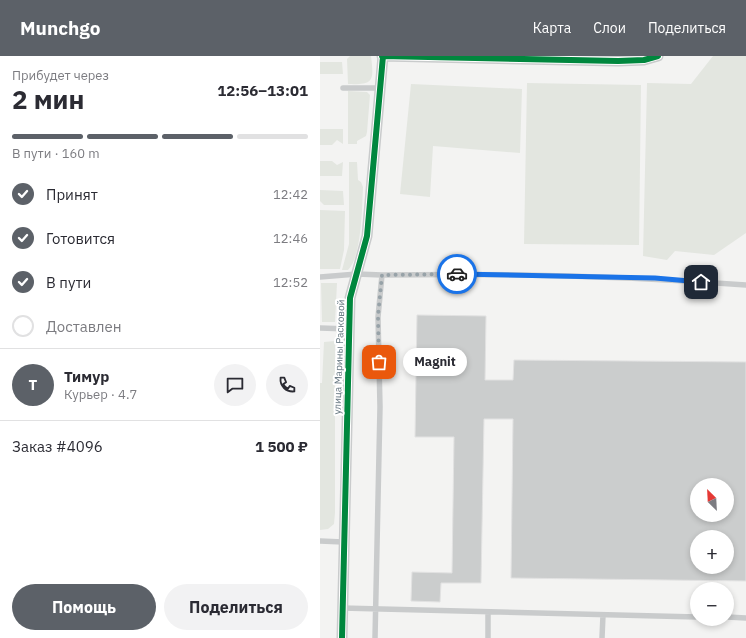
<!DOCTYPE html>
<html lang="ru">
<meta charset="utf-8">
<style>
:root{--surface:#fff;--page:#f2f2f3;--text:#2b2b33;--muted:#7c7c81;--line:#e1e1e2;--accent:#5c6168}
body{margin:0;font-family:"IBM Plex Sans",sans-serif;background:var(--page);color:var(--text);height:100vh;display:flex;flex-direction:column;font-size:15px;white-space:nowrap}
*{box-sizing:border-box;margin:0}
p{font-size:13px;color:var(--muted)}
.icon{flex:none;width:22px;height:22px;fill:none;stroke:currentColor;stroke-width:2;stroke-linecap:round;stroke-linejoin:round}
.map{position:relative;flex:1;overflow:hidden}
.side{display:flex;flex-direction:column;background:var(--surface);width:320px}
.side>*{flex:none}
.needle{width:26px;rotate:336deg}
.fabs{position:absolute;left:370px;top:422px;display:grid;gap:8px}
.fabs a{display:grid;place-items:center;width:44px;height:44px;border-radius:50%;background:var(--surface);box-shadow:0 2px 6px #0003;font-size:20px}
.pin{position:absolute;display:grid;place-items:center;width:34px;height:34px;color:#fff;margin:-17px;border-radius:8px;box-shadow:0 2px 6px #0006}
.courier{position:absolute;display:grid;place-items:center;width:40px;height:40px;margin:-20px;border:3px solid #1a73e8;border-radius:50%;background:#fff;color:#222;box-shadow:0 1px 5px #0007}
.bubble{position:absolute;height:28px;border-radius:14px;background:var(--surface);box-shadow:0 2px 6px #0003;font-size:13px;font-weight:700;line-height:28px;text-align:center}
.head em{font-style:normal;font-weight:700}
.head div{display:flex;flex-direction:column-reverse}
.head{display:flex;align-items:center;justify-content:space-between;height:68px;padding:0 12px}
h1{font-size:26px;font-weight:700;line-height:30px}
.bar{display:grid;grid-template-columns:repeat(4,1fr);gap:6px 4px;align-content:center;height:48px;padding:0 12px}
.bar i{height:5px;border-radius:3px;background:var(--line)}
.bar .active{background:var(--accent)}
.bar p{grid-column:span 4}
.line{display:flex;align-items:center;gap:10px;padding:0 12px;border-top:1px solid var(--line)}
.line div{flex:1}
.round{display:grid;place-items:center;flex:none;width:42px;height:42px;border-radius:21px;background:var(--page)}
ol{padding:0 12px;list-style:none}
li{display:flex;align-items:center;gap:12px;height:44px}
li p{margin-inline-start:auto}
li .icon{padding:4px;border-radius:50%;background:var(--accent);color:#fff;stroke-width:4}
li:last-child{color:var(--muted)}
li i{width:22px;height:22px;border:2px solid var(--line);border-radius:50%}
.primary-button{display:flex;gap:8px;margin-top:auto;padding:8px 12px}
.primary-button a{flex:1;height:46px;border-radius:24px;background:var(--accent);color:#fff;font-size:16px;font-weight:700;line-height:46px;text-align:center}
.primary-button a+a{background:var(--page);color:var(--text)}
header{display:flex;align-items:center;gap:24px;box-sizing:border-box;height:56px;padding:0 20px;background:var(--accent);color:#fff}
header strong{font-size:19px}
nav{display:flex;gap:22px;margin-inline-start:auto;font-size:14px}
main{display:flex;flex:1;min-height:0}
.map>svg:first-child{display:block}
.green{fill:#e3e6e0}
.building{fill:#cbcdcd;stroke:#e2e2e2;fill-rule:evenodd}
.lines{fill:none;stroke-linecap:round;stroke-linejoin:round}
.lane{stroke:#c9cbcc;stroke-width:5.5}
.street{stroke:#c9cbcc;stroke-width:11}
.cycleway-casing{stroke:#fff;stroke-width:8}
.cycleway{stroke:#00873e;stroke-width:6}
.done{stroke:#97a2a8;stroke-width:4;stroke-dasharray:0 7.2}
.route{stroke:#1a73e8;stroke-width:5}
.labels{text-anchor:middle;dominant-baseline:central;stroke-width:4;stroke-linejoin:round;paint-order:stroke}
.street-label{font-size:10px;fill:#657680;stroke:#fff}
</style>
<header>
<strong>Munchgo</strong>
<nav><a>Карта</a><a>Слои</a><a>Поделиться</a></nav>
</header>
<main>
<section class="side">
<div class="head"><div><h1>2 мин</h1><p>Прибудет через</p></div><em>12:56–13:01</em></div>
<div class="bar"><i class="active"></i><i class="active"></i><i class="active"></i><i></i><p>В пути · 160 m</p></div>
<ol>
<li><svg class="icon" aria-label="check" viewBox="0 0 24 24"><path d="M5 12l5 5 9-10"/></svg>Принят<p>12:42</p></li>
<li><svg class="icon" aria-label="check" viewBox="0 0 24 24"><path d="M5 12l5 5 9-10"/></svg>Готовится<p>12:46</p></li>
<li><svg class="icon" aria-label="check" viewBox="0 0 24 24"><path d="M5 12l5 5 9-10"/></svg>В пути<p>12:52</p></li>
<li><i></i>Доставлен</li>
</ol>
<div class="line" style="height:72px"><b class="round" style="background:var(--accent);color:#fff">Т</b><div><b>Тимур</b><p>Курьер · 4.7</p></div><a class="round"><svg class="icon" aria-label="chat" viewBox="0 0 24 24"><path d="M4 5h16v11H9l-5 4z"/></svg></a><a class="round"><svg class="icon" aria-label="phone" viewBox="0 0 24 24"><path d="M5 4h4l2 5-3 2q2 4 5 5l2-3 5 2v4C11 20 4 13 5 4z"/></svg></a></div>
<div class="line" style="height:52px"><div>Заказ #4096</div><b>1 500 ₽</b></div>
<div class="primary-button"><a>Помощь</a><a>Поделиться</a></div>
</section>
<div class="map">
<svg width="426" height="582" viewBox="0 0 426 582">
<rect width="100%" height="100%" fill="#f3f3f2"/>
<path class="green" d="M30 0H51C54 25 54 29 28 28L27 3Z
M393 0H426V177L394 199 355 195 347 204 323 200 327 27 371 28Z
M0 6H22L23 18H0Z
M207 27 321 29 319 189 204 188Z
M91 28 202 33 200 97 113 90 110 141 80 138Z
M28 35 47 36 50 39 47 76 46 80 37 85V88H28Z
M0 73H23V88L17 84 12 89H0Z
M0 105H12L17 109 23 106 22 120H0Z
M29 106H37L38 124 41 126 43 131C42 151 42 200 28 214H22L29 188Z
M0 134 23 135 24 149H4L0 145Z
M0 154 25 155 24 194 20 213H0Z
M1 227H17L15 266H2Z
M15 285V457L14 468 8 473 0 474V327H2L4 286Z"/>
<path class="building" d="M97 259 166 260 165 324H193L194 304 426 306V525L191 522 193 363H164L161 527H121L120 546 91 545 92 516 132 517 134 381H95ZM377 429H407V459H377ZM377 481H407V511H377Z"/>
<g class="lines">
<path class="lane" d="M23 32H60
M62 219C183 217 305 220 426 229
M0 221 37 218 62 219 58 261 60 351 55 582
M0 272 29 273
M0 485 23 486
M22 552 377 561
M407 561 426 562
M168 582V556
M282 582 283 559"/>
<path class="street" d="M62 0 298 5 324 4 338 0
M22 582 30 242 47 180 63 0"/>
<defs>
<path id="cycleway" d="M62 0 298 5 324 4 338 0
M22 582 30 242 47 180 63 0"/>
</defs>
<use href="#cycleway" class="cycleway-casing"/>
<use href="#cycleway" class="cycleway"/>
</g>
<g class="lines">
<path class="done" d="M59 306 58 260 62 219 137 218"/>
<path class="route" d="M137 218 335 222 381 226"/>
</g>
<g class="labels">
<g class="street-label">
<text transform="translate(19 301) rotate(-88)">улица Марины Расковой</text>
</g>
</g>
</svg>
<div class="fabs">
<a><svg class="needle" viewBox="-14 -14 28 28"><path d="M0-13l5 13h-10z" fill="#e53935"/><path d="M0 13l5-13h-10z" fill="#7c7c81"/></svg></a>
<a>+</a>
<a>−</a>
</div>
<div class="pin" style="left:59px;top:306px;background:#ea580c"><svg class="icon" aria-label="bag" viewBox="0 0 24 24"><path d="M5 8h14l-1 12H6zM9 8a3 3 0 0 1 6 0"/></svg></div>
<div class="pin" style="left:381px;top:226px;background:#1f2937"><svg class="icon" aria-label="home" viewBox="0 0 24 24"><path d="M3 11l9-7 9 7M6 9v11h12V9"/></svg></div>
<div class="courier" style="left:137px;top:218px"><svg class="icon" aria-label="car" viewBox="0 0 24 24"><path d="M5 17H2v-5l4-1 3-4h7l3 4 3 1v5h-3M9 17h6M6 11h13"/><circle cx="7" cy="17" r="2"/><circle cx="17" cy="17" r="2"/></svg></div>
<div class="bubble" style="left:83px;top:292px;width:64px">Magnit</div>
</div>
</main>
